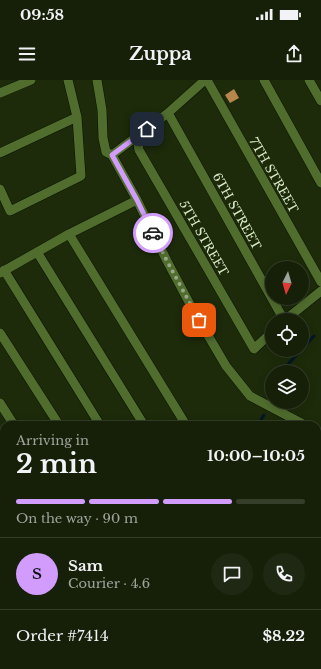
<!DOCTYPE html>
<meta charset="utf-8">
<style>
:root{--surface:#162008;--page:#1f2812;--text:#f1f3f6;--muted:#9ea39c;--line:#353e29;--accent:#d29cfd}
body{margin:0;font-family:"Libre Baskerville",serif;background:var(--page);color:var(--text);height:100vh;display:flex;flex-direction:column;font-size:15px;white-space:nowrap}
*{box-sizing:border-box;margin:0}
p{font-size:13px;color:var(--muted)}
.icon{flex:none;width:22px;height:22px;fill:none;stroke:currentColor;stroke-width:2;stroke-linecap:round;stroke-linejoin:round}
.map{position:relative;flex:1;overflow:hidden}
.side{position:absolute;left:0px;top:341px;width:321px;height:248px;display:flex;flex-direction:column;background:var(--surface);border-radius:12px 12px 0 0;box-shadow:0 2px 10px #0003,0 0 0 1px var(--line)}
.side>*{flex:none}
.needle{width:26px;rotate:185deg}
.buttons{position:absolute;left:265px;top:181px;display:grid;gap:8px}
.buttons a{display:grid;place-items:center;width:44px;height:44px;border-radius:50%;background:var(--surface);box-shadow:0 2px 10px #0003,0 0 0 1px var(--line);font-size:20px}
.pin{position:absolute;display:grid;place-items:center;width:34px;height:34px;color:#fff;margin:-17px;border-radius:8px;box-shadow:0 2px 6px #0006}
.courier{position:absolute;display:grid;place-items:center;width:40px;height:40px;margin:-20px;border:3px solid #d29cfd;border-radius:50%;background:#fff;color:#222;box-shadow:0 1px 5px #0007}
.headline em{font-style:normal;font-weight:700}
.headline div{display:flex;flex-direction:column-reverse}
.headline{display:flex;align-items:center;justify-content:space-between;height:68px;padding:0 16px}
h1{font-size:26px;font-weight:700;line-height:30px}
.bar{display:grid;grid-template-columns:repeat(4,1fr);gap:6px 4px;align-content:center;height:48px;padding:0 16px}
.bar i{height:5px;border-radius:3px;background:var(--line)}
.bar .on{background:var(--accent)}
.bar p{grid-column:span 4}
.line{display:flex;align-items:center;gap:10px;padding:0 16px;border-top:1px solid var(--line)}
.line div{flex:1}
.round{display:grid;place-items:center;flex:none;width:42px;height:42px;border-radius:21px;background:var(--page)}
.status{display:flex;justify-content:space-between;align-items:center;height:28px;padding:0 20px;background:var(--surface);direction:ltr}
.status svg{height:11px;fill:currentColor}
header{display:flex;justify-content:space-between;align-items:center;height:52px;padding:0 16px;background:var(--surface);font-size:18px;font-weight:700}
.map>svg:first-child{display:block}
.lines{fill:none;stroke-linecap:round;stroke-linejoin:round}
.stream{stroke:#041628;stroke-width:3}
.building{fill:#b7864d}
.minor-casing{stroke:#071300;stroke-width:10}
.minor{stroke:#516d2e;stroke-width:9}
.done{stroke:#98a887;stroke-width:4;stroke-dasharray:0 7.2}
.route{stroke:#d29cfd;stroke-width:5}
.labels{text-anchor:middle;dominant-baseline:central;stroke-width:4;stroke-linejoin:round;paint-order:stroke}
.street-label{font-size:12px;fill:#dbeccb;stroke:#1d2b0a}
</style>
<div class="status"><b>09:58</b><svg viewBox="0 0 49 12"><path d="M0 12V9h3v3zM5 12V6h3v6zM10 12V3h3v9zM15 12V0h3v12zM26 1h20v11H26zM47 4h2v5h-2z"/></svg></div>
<header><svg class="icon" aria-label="menu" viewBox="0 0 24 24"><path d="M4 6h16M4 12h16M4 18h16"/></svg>Zuppa<svg class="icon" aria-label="share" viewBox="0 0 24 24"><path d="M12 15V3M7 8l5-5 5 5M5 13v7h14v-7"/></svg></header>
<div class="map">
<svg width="321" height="589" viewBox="0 0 321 589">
<rect width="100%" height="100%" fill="#1d2b0a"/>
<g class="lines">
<path class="stream" d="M302 269 314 256
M281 292 301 270
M266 308 272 302
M258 345 264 335
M0 569 4 568"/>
</g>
<path class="building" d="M234 9 239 18 230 23 225 15Z"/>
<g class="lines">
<defs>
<path id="minor" d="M97 0 102 30 103 58 106 72 112 75 137 120 167 181 192 228 226 286 250 316 305 345
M207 0 321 202
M264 0 321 103
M309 0 321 21
M0 13 31 0
M168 33 284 240
M137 57 139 70 254 269 272 252
M0 73 77 37
M112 75 168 33 205 0
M0 109 10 131 81 96 77 37 68 0
M69 154 186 345
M37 172 144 345
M4 190 100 345
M0 193 69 154 137 120
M285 240 321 211
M0 253 59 345
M0 323 14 345
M317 351 321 354
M317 370 321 368
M317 451 321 461"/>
</defs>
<use href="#minor" class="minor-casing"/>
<use href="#minor" class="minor"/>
</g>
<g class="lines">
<path class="done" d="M153 153 167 181 199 240"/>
<path class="route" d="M147 49 112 75 137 120 153 153"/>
</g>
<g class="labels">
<g class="street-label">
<text transform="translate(274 95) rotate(60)">7TH STREET</text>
<text transform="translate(237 131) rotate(61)">6TH STREET</text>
<text transform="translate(204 158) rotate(60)">5TH STREET</text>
</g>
</g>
</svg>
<div class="buttons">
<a><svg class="needle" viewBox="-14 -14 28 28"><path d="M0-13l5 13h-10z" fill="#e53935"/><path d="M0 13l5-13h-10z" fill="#9ea39c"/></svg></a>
<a><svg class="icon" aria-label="locate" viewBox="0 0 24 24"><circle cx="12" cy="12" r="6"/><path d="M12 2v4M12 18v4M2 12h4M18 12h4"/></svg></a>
<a><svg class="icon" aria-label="layers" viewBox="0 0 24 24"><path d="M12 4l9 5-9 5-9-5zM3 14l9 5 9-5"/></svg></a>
</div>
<div class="pin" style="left:199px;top:240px;background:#ea580c"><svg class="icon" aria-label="bag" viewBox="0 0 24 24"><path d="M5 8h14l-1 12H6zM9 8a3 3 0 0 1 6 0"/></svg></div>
<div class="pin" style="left:147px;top:49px;background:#1f2937"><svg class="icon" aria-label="home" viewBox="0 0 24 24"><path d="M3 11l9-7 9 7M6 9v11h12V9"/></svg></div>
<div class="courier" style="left:153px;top:153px"><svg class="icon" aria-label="car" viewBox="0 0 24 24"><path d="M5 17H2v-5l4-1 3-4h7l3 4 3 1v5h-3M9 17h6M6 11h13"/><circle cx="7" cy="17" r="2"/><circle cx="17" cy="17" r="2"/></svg></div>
<section class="side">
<div class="headline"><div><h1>2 min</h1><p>Arriving in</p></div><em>10:00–10:05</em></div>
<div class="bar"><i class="on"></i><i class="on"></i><i class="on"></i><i></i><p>On the way · 90 m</p></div>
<div class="line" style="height:72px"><b class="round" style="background:var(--accent);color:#111">S</b><div><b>Sam</b><p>Courier · 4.6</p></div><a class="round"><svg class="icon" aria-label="chat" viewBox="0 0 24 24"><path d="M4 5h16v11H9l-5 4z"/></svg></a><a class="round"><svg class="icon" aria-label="phone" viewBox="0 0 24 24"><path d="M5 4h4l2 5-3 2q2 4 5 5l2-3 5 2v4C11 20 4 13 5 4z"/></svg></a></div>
<div class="line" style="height:52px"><div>Order #7414</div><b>$8.22</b></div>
</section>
</div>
